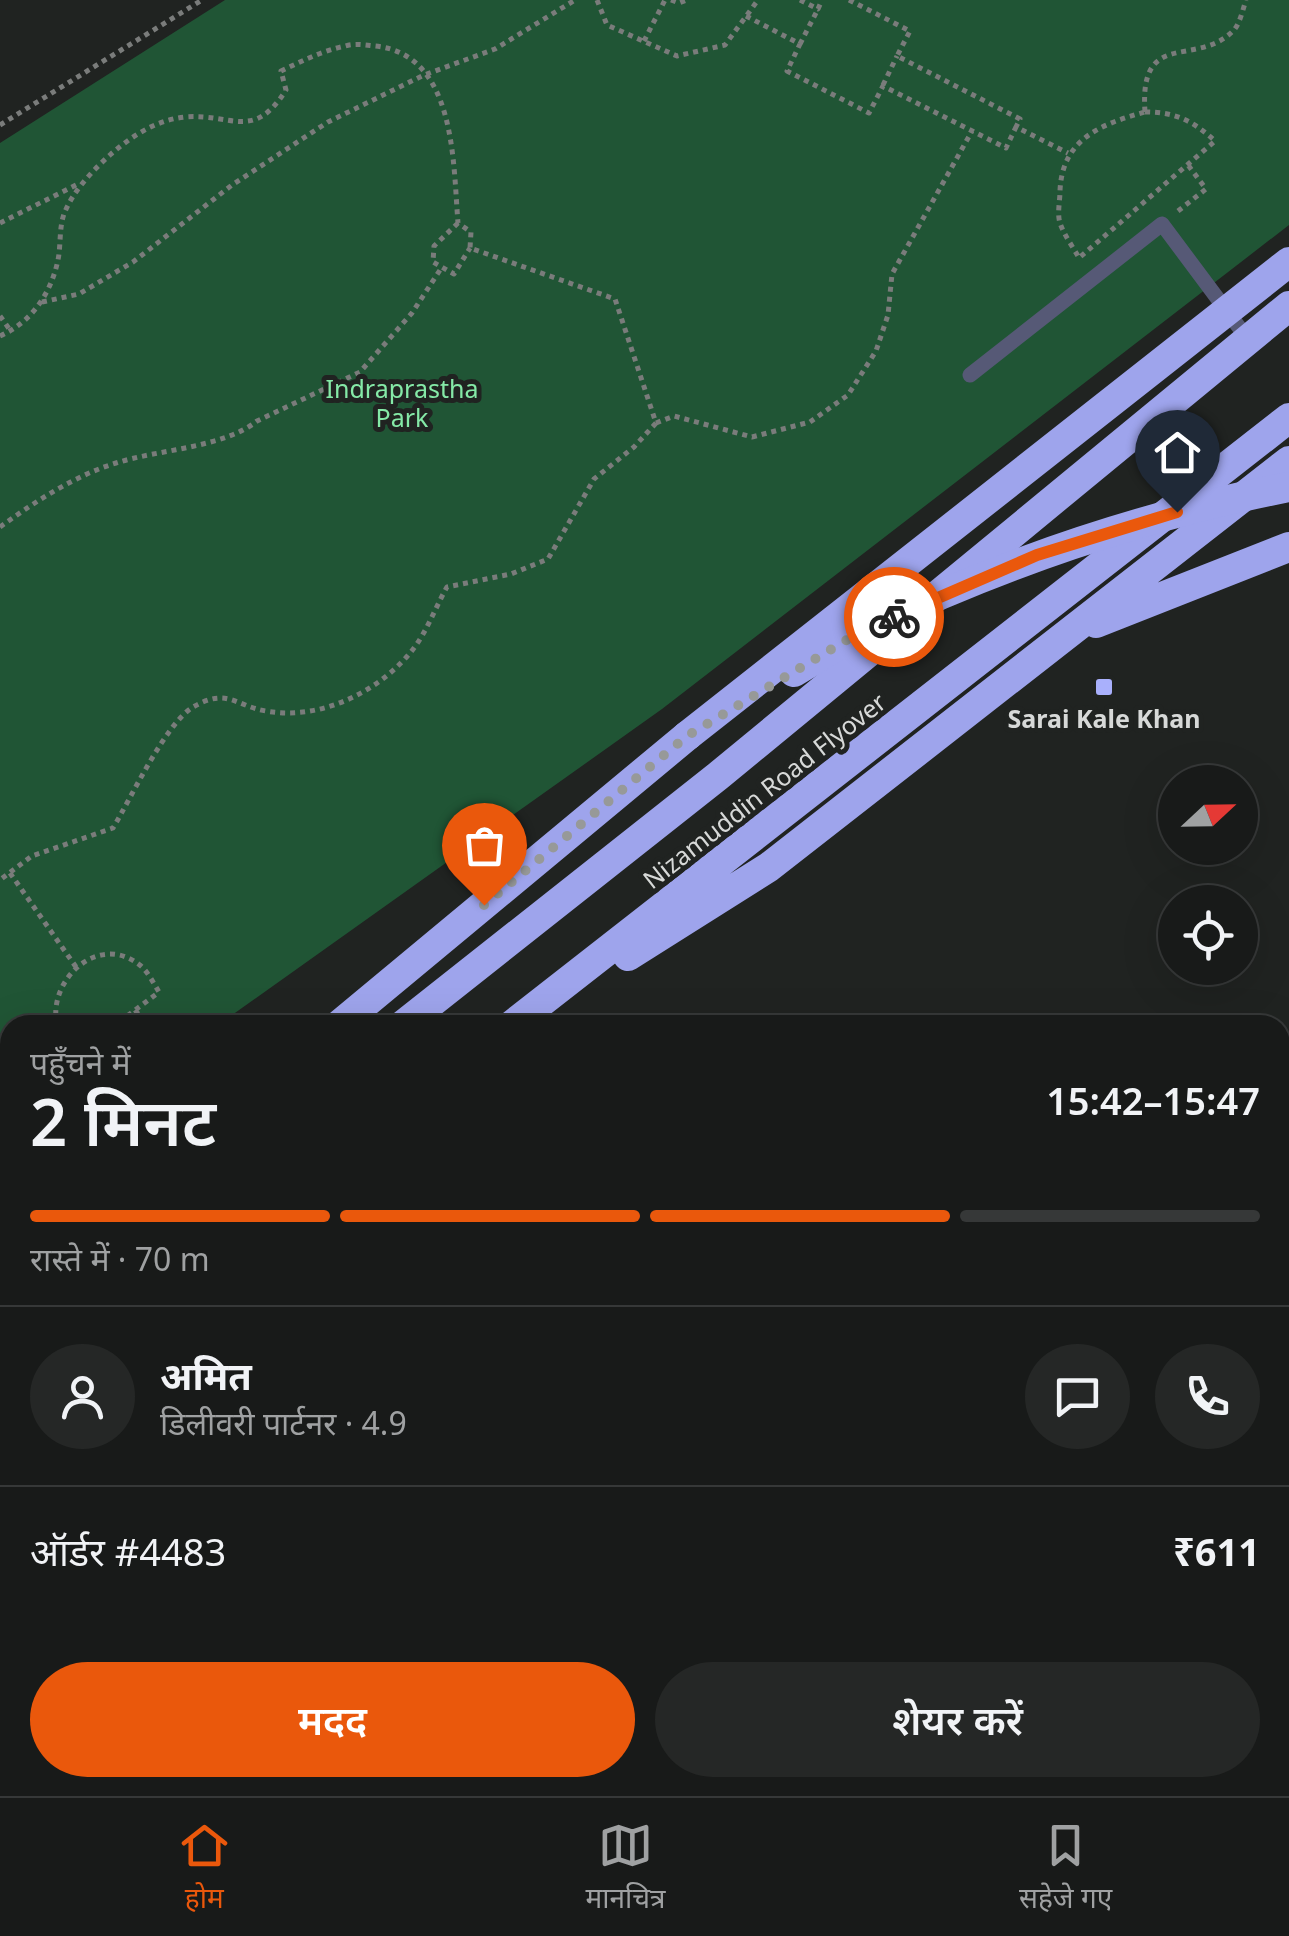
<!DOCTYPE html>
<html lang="hi">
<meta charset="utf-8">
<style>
:root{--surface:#181a19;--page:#252726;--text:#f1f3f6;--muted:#9fa1a2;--line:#363838;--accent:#ea580c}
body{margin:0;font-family:"Noto Sans","Noto Sans Devanagari",sans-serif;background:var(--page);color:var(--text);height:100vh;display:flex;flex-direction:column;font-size:38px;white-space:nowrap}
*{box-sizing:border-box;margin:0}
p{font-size:32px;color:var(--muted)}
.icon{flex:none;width:55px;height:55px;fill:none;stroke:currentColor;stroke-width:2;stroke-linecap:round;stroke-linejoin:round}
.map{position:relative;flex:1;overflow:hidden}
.side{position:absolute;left:0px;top:1015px;width:1290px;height:782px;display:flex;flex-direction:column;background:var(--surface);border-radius:30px 30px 0 0;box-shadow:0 10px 40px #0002,0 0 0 2px var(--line)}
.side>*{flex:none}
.needle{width:65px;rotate:68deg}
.buttons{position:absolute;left:1158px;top:765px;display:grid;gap:20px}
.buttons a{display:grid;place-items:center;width:100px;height:100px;border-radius:50%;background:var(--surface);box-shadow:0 10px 40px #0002,0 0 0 2px var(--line);font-size:50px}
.pin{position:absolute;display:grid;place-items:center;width:85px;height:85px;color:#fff;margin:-102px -42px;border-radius:50% 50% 50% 0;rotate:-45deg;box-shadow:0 0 10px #0007}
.pin .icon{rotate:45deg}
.courier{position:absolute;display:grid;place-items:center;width:100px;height:100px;margin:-50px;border:8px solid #ea580c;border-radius:50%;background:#fff;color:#222;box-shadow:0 2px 12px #0007}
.overview em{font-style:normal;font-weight:600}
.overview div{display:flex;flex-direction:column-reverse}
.overview{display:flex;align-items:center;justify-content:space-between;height:170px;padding:0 30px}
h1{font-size:65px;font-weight:600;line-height:75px}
.bar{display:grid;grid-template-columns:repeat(4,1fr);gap:15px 10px;align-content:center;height:120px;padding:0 30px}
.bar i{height:12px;border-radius:8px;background:var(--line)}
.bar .current{background:var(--accent)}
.bar p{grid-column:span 4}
.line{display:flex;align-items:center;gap:25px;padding:0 30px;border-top:2px solid var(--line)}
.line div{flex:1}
.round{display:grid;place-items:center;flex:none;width:105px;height:105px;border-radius:52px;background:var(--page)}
.cta{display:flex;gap:20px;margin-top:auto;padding:20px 30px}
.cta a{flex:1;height:115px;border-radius:60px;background:var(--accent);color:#fff;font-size:40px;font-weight:600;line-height:115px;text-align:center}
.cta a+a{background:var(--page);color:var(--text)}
.tab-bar{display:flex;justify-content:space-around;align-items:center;height:140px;border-top:2px solid var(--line);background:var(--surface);font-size:28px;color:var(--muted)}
.tab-bar a{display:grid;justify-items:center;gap:5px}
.tab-bar .current{color:var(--accent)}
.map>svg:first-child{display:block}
.green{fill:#205535}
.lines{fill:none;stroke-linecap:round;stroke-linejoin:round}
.path{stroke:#7a7c7b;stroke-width:5;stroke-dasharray:5 5;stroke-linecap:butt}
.lane{stroke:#565976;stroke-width:15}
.street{stroke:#565976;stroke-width:25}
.primary{stroke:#898fca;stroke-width:25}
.highway{stroke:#9ea4ec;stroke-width:30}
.rail-casing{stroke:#babcbb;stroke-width:11}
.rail{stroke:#202321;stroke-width:8;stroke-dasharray:22;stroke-linecap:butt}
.highway-bridge{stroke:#9ea4ec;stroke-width:30}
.done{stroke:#979998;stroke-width:10;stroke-dasharray:0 18}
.route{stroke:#ea580c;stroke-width:12}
.poi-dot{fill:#a9b0fc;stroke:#202321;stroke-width:4}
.labels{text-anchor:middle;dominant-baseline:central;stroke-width:10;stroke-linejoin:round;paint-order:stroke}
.park-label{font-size:25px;fill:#85e9a7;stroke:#202321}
.poi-label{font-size:25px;font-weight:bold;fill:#d7d9d8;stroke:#202321}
.street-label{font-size:25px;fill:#d7d9d8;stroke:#202321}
</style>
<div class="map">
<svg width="1289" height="1796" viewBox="0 0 1289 1796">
<rect width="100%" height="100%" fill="#202321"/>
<path class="green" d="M225 0H1289V225L662 709 218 1025H10V1173L0 1181V143Z"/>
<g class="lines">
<path class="path" d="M597 0 607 25 677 56 725 45 758 0
M671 0 679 3 687 0
M800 0 818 9 822 0
M849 0 910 31 897 56 1020 119 1016 127 1068 153
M746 16 800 44 787 71 869 113 883 86 1006 148 1016 127
M644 41 665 0
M800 44 818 9
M883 85 897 56
M1145 112C1176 112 1193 121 1215 141L1079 258C1073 247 1064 235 1060 223 1057 214 1060 201 1060 191 1062 139 1101 124 1145 112Z
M1145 112C1139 27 1196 69 1234 30 1240 23 1243 9 1246 0
M0 125 202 0
M1178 211 1206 189 1188 165
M0 223 80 183
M458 223 434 246 433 262 454 274 470 248
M42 302 79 294 133 262 232 185 328 122 424 75 495 49 575 0
M0 316 10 330
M0 336C32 322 51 293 58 260 61 245 59 228 64 214 73 191 92 171 111 154 132 136 156 120 185 117 232 113 253 142 286 90L281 71C302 61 322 51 345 46 355 43 365 45 375 46 456 54 453 162 458 223L471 232 470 248 615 299 656 423 634 447 594 479 548 559 511 574 447 587C436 606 427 631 414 648 381 691 321 721 266 711 235 706 228 687 193 707 166 723 131 798 113 828L32 856 0 880
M656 423 674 416 752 437 810 422 848 395 876 351 888 315 892 274 972 131
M0 527C36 501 74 476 116 463 160 449 223 448 257 421L360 372 412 313 442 267
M10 873 76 967
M135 1010 147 1025
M57 1025C47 980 99 931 141 966 148 972 154 984 159 992L115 1025"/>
<path class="lane" d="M970 375 1162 224 1247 338"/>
<path class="street" d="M1280 1572 1289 1583"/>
<path class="primary" d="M0 1344 10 1336"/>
<path class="highway" d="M1096 623 1289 547
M628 956 769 867 1289 461
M339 1025 687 736
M403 1025 718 776 1289 306
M512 1025 1289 418
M0 1306 10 1298
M0 1436 10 1428"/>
<defs>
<path id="rail" d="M1280 1306 1289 1307
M1280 1324 1289 1325"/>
</defs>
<use href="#rail" class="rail-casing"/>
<use href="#rail" class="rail"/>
<path class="highway-bridge" d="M794 672C820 657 846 639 873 625 1006 562 1145 515 1289 487
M687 736 1289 262"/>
</g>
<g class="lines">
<path class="done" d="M484 905 687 736 870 626 894 617"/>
<path class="route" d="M894 617 1037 555 1177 512"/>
</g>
<rect class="poi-dot" x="1094" y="677" width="20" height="20" rx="5"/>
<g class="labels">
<g class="park-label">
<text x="402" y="388">Indraprastha<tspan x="402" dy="29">Park</tspan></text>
</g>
<g class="poi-label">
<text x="1104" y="718">Sarai Kale Khan</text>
</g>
<g class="street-label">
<text transform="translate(764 790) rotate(-38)">Nizamuddin Road Flyover</text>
</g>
</g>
</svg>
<div class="buttons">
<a><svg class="needle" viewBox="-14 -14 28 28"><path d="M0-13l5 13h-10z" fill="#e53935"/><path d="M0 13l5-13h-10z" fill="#9fa1a2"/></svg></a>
<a><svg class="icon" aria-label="locate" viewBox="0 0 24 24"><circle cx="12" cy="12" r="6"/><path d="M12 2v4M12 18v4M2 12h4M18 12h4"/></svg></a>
</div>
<div class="pin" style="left:484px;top:905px;background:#ea580c"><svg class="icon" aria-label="bag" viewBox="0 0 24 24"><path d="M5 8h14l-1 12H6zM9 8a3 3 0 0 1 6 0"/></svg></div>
<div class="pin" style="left:1177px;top:512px;background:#1f2937"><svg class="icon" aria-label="home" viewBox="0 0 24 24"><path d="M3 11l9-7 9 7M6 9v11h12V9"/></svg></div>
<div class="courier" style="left:894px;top:617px"><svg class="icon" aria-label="bike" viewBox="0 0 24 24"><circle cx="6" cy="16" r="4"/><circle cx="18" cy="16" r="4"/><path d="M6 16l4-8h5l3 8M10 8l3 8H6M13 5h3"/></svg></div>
<section class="side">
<div class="overview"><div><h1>2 मिनट</h1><p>पहुँचने में</p></div><em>15:42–15:47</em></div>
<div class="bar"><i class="current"></i><i class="current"></i><i class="current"></i><i></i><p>रास्ते में · 70 m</p></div>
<div class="line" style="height:180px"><a class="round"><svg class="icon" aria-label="person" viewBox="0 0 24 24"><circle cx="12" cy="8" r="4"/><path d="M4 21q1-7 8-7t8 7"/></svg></a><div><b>अमित</b><p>डिलीवरी पार्टनर · 4.9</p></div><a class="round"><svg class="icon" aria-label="chat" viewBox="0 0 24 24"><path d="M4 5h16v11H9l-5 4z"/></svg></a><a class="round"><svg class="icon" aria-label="phone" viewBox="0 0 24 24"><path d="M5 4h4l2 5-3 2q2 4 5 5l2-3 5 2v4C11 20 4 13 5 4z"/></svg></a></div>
<div class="line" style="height:130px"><div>ऑर्डर #4483</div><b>₹611</b></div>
<div class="cta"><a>मदद</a><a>शेयर करें</a></div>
</section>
</div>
<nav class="tab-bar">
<a class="current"><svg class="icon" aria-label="home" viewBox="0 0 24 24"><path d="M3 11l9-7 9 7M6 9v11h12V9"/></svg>होम</a>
<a><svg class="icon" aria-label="map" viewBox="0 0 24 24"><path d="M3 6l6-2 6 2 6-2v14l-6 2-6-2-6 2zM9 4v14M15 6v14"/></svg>मानचित्र</a>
<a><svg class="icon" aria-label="saved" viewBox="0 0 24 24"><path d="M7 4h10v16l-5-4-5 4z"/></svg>सहेजे गए</a>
</nav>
